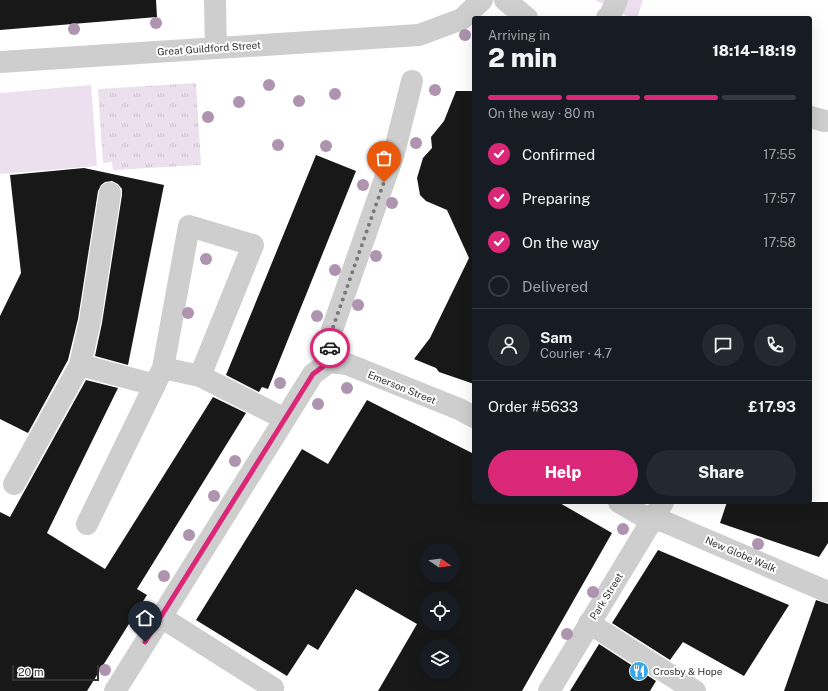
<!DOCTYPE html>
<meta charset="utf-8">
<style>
:root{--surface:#171b24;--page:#242831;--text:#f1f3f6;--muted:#9ea1a6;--line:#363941;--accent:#db2777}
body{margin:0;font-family:"Public Sans",sans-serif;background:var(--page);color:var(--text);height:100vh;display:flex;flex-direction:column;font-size:15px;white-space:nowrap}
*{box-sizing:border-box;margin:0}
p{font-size:13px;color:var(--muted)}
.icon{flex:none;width:22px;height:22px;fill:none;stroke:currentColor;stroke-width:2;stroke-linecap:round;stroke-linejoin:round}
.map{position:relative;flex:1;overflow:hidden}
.panel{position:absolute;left:472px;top:16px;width:340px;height:488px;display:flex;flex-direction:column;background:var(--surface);border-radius:4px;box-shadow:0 4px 16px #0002}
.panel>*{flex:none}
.needle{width:26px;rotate:103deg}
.tools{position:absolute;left:420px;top:543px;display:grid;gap:8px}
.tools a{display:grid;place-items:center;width:40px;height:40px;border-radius:50%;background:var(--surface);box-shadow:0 4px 16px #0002;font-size:20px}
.scale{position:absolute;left:12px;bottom:10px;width:87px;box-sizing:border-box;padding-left:4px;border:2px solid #313131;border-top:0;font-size:11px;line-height:14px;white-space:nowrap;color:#313131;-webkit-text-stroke:3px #fff;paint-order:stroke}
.pin{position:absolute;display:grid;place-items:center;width:34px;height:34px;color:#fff;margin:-41px -17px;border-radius:50% 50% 50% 0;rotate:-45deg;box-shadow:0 0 4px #0007}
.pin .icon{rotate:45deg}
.courier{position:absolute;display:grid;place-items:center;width:40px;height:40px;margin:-20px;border:3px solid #db2777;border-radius:50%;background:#fff;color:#222;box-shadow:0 1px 5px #0007}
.overview em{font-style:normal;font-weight:800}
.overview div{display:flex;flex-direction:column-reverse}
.overview{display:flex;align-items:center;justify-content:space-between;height:68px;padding:0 16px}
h1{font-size:26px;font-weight:800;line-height:30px}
.bar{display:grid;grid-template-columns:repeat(4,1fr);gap:6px 4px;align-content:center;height:48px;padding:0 16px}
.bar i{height:5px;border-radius:3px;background:var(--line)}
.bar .on{background:var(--accent)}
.bar p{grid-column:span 4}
.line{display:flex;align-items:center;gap:10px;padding:0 16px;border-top:1px solid var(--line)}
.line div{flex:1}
.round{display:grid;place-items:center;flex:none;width:42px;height:42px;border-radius:21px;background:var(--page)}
ol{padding:0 16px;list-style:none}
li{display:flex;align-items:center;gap:12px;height:44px}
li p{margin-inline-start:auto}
li .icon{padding:4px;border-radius:50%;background:var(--accent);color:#fff;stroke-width:4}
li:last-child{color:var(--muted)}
li i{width:22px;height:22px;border:2px solid var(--line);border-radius:50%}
.action{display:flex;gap:8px;margin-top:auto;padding:8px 16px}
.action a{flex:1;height:46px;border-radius:24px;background:var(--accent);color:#fff;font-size:16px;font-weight:800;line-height:46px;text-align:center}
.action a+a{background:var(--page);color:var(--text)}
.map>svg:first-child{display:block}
.grass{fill:#ecdfee}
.park{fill:url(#park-tufts)}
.building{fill:#181818;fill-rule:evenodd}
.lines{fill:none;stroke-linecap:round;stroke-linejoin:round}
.minor{stroke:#cecece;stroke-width:22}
.tree{fill:#ae94af}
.done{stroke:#797979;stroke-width:4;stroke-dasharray:0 7.2}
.route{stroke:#db2777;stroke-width:5}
.labels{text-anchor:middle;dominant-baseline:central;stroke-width:4;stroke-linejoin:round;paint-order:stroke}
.street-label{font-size:10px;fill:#313131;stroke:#fff}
.poi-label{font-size:10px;fill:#313131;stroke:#fff;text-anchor:start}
</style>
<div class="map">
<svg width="828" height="691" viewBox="0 0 828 691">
<defs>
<pattern id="park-tufts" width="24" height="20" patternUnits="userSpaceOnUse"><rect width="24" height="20" fill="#ecdfee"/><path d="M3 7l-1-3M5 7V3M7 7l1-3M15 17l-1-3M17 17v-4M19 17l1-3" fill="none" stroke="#cbc0cd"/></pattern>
</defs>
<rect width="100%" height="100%" fill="#fff"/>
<path class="grass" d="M595 0H643L637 18H631Z
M91 85 97 166 0 174V93Z"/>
<path class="park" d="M196 83 201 165 113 170 112 162 103 163 98 89Z"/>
<path class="building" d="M0 0H156L157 17 0 30Z
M456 91H474V384L439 372 436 368 414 359 430 338 469 258 447 210 426 201 420 195 417 178 423 158 432 148 431 137 444 121Z
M316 155 356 171 268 389 262 387 259 392 226 375Z
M84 168 164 185 128 365 95 356 102 323 122 195V189L118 184 112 181 105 182 101 185 98 191 78 319 68 360 28 433 0 419V316L21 273 10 175Z
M86 380 118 388 47 533 105 569 213 397 246 413 137 589 147 595 87 691H0V512L10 517Z
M367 400 474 454V502H558L612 533 522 691H378L417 624 356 589 318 650 308 644 287 676 196 620 302 449 328 464ZM427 550H453V576H427ZM427 598H453V624H427ZM427 646H453V672H427Z
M727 502H828V543L819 557 720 523Z
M658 550 789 605 744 676 683 642 670 660 612 623Z
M816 600 828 604V691H784Z
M599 644 656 681 650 691H570Z"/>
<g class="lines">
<path class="minor" d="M215 0 216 48
M505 0 527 18
M607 18 610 15 617 0
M0 62 419 35 462 19 482 0
M810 117 825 121
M329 362 347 364 459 409 474 417
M80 365 90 321 110 193
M163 368 200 376 285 419
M14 484 80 365 155 385
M619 502 641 515 665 522 828 592
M87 524 163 368 189 226 253 245 200 376
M161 617 273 688
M589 623 695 691
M115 691 313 374 329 362 332 330 394 153 412 81
M549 691 663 502"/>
</g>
<g class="tree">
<circle cx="156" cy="23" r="6"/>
<circle cx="74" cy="29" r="6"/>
<circle cx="465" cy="35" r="6"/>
<circle cx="269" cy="85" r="6"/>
<circle cx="435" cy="90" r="6"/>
<circle cx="335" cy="94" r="6"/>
<circle cx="299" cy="101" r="6"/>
<circle cx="239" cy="102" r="6"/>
<circle cx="208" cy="117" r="6"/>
<circle cx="416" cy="143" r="6"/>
<circle cx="278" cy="145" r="6"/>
<circle cx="326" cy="146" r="6"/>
<circle cx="363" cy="185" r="6"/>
<circle cx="392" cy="203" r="6"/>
<circle cx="376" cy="256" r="6"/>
<circle cx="206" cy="259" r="6"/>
<circle cx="335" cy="270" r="6"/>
<circle cx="358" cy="305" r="6"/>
<circle cx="188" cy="313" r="6"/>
<circle cx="317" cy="316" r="6"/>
<circle cx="280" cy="383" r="6"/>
<circle cx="347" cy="388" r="6"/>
<circle cx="318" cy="404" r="6"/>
<circle cx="235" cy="461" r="6"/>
<circle cx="214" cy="496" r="6"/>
<circle cx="623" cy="529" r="6"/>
<circle cx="189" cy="535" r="6"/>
<circle cx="758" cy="544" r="6"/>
<circle cx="164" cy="576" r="6"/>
<circle cx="593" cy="592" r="6"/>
<circle cx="567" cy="634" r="6"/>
<circle cx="105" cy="670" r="6"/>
</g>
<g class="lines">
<path class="done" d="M330 348 332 330 384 182"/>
<path class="route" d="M145 642 313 374 329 362 330 348"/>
</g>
<defs>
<symbol id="restaurant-disc" viewBox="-11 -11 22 22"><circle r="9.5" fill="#35a6e6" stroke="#fff"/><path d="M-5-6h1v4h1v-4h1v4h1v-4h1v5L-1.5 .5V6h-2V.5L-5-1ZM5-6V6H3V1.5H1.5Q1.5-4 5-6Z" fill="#fff"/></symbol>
</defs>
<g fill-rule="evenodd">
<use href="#restaurant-disc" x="628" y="660" width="22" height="22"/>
</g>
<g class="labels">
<g class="street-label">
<text transform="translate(209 48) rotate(-4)">Great Guildford Street</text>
<text transform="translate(402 387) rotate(22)">Emerson Street</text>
<text transform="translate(741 554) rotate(23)">New Globe Walk</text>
<text transform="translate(606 596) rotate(-58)">Park Street</text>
</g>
<g class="poi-label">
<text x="653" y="671">Crosby &amp; Hope</text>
</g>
</g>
</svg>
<div class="tools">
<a><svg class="needle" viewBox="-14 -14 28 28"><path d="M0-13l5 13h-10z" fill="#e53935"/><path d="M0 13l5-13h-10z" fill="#9ea1a6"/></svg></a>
<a><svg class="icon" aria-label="locate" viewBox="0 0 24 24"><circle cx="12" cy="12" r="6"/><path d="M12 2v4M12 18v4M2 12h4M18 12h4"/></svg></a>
<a><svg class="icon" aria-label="layers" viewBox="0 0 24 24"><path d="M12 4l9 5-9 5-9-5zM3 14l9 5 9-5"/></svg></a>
</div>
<div class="scale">20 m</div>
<div class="pin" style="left:384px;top:182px;background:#ea580c"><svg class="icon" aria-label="bag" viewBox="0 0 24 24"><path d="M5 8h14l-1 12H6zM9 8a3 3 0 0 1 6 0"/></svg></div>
<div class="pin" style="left:145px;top:642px;background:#1f2937"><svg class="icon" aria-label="home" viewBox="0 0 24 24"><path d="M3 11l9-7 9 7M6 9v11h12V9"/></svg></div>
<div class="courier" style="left:330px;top:348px"><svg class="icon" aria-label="car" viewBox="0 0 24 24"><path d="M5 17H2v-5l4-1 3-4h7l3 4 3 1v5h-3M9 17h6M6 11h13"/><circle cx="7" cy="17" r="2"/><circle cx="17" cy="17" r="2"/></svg></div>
<section class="panel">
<div class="overview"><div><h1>2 min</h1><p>Arriving in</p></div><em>18:14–18:19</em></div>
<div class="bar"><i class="on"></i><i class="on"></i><i class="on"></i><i></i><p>On the way · 80 m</p></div>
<ol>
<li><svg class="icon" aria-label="check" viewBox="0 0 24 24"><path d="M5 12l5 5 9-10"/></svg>Confirmed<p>17:55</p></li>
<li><svg class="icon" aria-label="check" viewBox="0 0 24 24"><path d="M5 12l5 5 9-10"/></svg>Preparing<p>17:57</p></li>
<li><svg class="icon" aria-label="check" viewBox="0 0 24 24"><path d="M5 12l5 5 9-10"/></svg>On the way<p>17:58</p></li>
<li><i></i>Delivered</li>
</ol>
<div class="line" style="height:72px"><a class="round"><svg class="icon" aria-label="person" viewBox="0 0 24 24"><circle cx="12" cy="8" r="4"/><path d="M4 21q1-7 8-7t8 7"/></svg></a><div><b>Sam</b><p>Courier · 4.7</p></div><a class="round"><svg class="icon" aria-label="chat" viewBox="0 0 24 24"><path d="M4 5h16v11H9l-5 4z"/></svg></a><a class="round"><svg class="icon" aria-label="phone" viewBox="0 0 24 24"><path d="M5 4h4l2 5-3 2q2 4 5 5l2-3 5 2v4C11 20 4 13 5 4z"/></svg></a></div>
<div class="line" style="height:52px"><div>Order #5633</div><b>£17.93</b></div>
<div class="action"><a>Help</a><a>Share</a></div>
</section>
</div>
